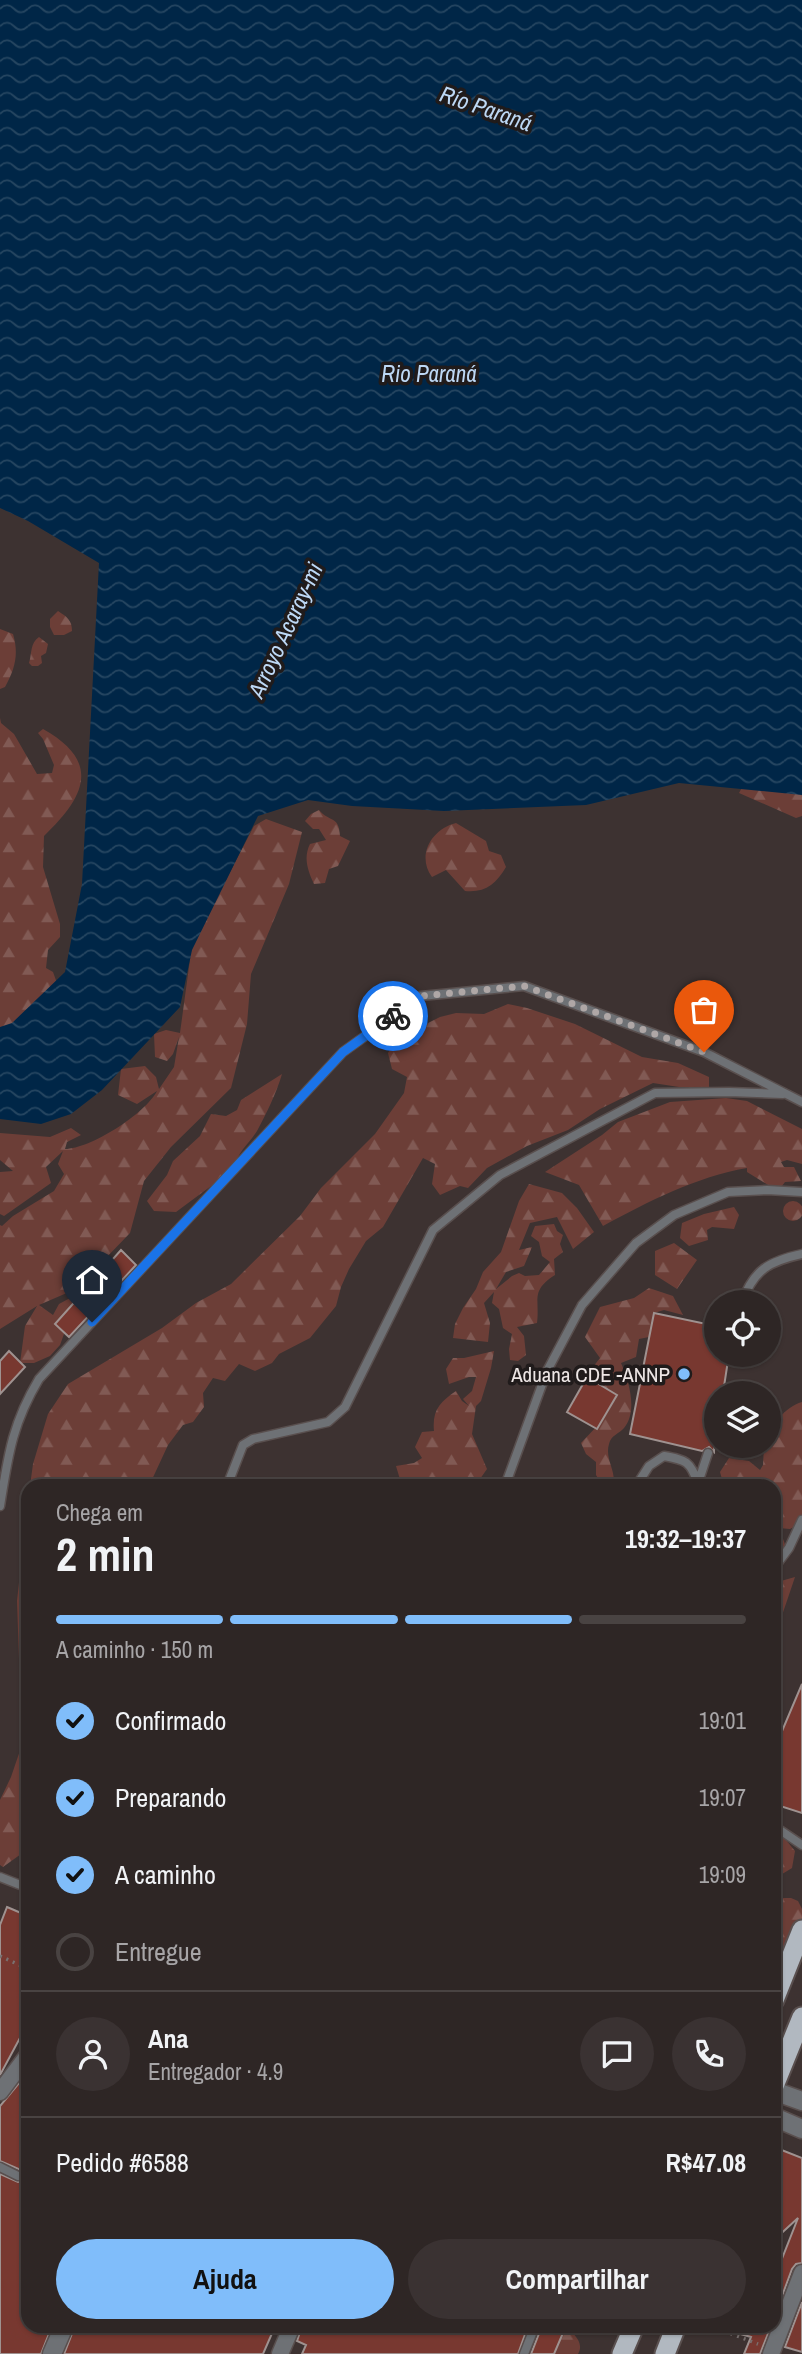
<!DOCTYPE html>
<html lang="pt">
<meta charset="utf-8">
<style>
:root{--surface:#2e2625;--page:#3a3232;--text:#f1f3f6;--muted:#a7a5a7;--line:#494342;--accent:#80bdfa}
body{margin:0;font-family:"Archivo Narrow",sans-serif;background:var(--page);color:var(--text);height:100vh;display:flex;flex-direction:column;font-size:26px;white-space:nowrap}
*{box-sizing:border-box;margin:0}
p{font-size:23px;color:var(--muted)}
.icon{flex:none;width:38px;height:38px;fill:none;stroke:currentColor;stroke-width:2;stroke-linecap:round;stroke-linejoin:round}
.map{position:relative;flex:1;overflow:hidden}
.details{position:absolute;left:21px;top:1479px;width:760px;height:854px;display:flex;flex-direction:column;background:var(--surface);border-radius:21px;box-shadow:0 2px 5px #0004,0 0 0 2px var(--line)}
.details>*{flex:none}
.buttons{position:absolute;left:704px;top:1290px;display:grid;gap:14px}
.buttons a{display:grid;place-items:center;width:77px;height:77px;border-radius:50%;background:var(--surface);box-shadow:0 2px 5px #0004,0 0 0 2px var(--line);font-size:35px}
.pin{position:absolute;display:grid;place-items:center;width:60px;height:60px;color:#fff;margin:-72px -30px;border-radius:50% 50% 50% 0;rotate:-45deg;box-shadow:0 0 7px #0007}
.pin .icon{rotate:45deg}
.courier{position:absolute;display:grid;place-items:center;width:70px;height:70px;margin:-35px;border:5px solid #1a73e8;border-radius:50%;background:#fff;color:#222;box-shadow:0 2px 9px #0007}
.headline em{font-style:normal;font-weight:700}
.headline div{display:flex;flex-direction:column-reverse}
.headline{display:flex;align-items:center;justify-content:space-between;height:119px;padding:0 35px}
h1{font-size:46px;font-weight:700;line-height:52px}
.bar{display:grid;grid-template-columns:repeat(4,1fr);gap:10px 7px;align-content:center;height:84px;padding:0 35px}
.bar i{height:9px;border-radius:5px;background:var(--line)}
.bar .current{background:var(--accent)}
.bar p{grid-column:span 4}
.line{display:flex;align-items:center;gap:18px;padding:0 35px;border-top:2px solid var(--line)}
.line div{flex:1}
.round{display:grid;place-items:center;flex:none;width:74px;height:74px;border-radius:37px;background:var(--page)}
ol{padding:0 35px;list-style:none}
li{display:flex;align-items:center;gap:21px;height:77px}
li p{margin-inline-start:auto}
li .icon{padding:7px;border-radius:50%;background:var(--accent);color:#111;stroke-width:4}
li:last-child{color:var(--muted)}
li i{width:38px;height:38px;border:4px solid var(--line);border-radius:50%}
.button{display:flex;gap:14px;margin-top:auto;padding:14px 35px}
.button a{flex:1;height:80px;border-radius:42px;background:var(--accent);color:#111;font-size:28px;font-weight:700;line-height:80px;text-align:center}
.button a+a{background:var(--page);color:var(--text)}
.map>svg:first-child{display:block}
.forest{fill:url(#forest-firs)}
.water{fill:url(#water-waves)}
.building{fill:#783830;stroke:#9f9290;stroke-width:2}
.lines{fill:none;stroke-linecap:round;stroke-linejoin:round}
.service-casing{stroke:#594f4e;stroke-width:11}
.minor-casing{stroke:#594f4e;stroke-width:19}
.tertiary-casing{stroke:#594f4e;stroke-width:21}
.trunk-casing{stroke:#594f4e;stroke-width:23}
.path{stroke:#7a7170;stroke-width:3.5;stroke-dasharray:2 5;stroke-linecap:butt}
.service{stroke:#6e7175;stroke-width:8}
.minor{stroke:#6e7175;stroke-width:16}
.tertiary{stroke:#6e7175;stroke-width:18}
.trunk{stroke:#b1b8c0;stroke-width:19}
.done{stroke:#afa7a6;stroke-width:7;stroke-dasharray:0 12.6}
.route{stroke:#1a73e8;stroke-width:9}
.poi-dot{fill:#80bdfa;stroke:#201b1b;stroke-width:2.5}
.labels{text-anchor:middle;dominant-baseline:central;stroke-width:7;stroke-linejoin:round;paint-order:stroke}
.poi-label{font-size:21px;fill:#ede6e5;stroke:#201b1b;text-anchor:end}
.water-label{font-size:23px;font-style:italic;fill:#bdd8f5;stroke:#201b1b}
</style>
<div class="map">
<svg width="802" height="2354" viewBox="0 0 802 2354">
<defs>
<pattern id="forest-firs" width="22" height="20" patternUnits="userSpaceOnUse" patternTransform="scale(1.75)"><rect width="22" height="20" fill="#6c3e37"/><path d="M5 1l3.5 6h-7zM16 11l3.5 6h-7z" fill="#815a54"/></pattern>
<pattern id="water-waves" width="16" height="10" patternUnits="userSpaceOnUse" patternTransform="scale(1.75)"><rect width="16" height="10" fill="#002647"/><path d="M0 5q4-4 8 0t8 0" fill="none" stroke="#264661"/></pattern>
</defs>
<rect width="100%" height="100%" fill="#3d3231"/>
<path class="forest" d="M58 611C67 617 72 620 72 631L64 635H54L50 627V619Z
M0 629 13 634C19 654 15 669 5 687L0 689Z
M39 637 48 644 46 653 41 656 42 663 38 666H32L29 663C32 653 30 643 39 637Z
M0 718 1 723 14 734 37 774 52 773 54 765 43 739 38 733 43 729C102 762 85 797 44 836L43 867 60 924V937L48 950 46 968 53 972 58 986 0 1063Z
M745 782 767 790 802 794V816L796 818 739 793Z
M319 810C330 823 339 815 340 836L350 841 338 866 329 869 325 883 314 884C308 871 303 858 310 844L326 840 319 829H313L305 821 311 814Z
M266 819 302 832 289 884 251 974 247 1024 231 1088 171 1147 144 1181 130 1233 76 1289 39 1305 53 1315 59 1304 83 1291 92 1297 68 1323 60 1345 50 1356 34 1363H20L25 1326 37 1306 0 1329V1225L2 1226 13 1216 54 1191 64 1174 58 1164 63 1151 46 1167 51 1183 4 1216 0 1214V1172L13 1171 0 1160V1133L50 1137 71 1128 81 1135 67 1142 65 1149C90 1149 145 1114 157 1091L137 1104 118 1095 121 1069 145 1066 156 1077 159 1089 174 1067 179 1037 173 1054 167 1061 155 1057 154 1034 166 1030 180 1033 192 945 254 826Z
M456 823 486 841 489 851 501 855 506 867C496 884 485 893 465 891L446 870 432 877C416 855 432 829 456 823Z
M508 1004 527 1008 575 1024 642 1057 678 1063 709 1077V1087H679L653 1083 600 1109 568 1130 527 1146 487 1168 468 1188 460 1186 440 1195 432 1184 435 1164 423 1158 383 1227 366 1241 349 1269 341 1287 336 1306 310 1338 279 1354 272 1363 255 1371 239 1364 225 1381 213 1378 203 1393 204 1407 193 1422 183 1425 168 1445 149 1486H30L33 1464 48 1414 68 1384 162 1328 196 1303 231 1284 300 1216 321 1188 375 1134 404 1093 407 1077 392 1069 388 1053 396 1040 410 1029 420 1027 440 1017 456 1013 484 1014Z
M282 1074C276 1094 267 1112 257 1131 248 1145 237 1152 234 1169L176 1212 154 1211 147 1201 167 1175 173 1161 200 1136 211 1114 226 1116 237 1110 241 1100Z
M726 1098 747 1101 802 1129V1164L787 1160 781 1162 784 1167H794L801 1181 785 1182 778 1191 747 1172V1168C696 1177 649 1201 603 1226L579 1185 545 1172 602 1135 618 1122 670 1102Z
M529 1184 562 1193 577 1208 594 1232 573 1249 557 1217 530 1223 519 1250 532 1247 524 1266 506 1272 496 1289 512 1276 519 1273 525 1276 539 1275 550 1262 542 1256 539 1242 531 1236 535 1226 554 1224 557 1231 563 1235 560 1244 563 1252 554 1259 555 1275C530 1291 540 1299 537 1323L517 1327 524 1336 526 1355 518 1361 510 1360 509 1349 512 1334 503 1328 499 1309 492 1303 494 1292 484 1303 490 1323 488 1342 453 1338 455 1324 463 1308 476 1289 483 1272 501 1252 519 1201Z
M783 1211a10 10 0 1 1 20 0a10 10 0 1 1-20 0Z
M734 1207 739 1215 734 1229 712 1227 707 1230 708 1240 689 1246 680 1238 682 1223 704 1214Z
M674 1243 697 1260 677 1289 655 1275V1251Z
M649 1288 673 1296 683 1315 664 1310 654 1313 649 1337 639 1339 636 1357 621 1363C629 1381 638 1411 624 1428 619 1434 611 1435 609 1444 605 1457 614 1468 614 1481L610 1486H603L596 1475V1462L586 1454 581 1443C597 1426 607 1418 616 1396L595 1388 589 1372 600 1358 585 1337 600 1307 634 1298Z
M494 1351 491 1368 481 1401 476 1406 472 1434 487 1469 475 1486H402L396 1466 414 1463 422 1458 415 1447 422 1432 434 1431C432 1410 440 1402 456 1391L462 1401 469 1406 463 1399 472 1391 476 1377H469L449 1384 446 1369 453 1358H464Z
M802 1402V1518L801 1523 790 1529 779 1528 786 1547 778 1563 774 1561V1486H724L720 1472 729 1458 749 1461 760 1470 763 1465 764 1446H768C768 1427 785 1407 802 1402Z
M28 1499V1668L19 1659 17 1601Z
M795 1577 774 1639V1583Z
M28 1727V1849L3 1867 0 1865V1800L11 1777Z
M774 1832 781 1834 795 1851 792 1868 774 1879Z
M776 1898H791L798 1901 802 1909V1944L792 1957H779L774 1967V1900Z
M556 2331 572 2332C578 2339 583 2345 578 2354H536Z"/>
<path class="water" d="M0 0H802V795L679 783 586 805 444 811 352 806 308 800 258 816 192 950 180 1007 102 1090 71 1114 41 1124 0 1119V1027L12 1023 65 972 82 884 99 563 28 521 0 508Z"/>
<path class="building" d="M121 1250 136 1265 69 1337 55 1324Z
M654 1313 716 1326V1354H729L723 1393H716L714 1452 709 1447 702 1451 630 1434Z
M9 1351 25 1367 0 1394V1361Z
M587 1377 617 1395 597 1429 567 1412Z
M802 1684V1813L774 1804V1750Z
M7 1907 28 1916V2023L0 2075V1925Z
M28 2072V2326H52L41 2354H0V2174L18 2182 22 2181 24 2176 21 2170 0 2161V2106Z
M774 2147 802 2158V2263L796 2264 792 2269 774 2318V2279L798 2218 774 2240Z
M802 2302V2352L785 2347Z
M75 2326H281L278 2333 273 2331 263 2354H64Z
M302 2326H528L518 2354H302L306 2345 297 2341Z
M542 2326H566L554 2354H531Z
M726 2326H771L760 2354H744L751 2337 726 2330Z"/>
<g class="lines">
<defs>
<path id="service" d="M742 1302C754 1269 770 1261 802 1254
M640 1480 649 1466 664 1456C686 1460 690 1461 698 1483
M698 1483 708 1453
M227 1486 243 1445 253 1439 328 1422 345 1407 433 1230 500 1175 655 1093 729 1092 783 1094
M505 1486 547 1371 582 1305 636 1243 674 1215 728 1192 767 1190 802 1192
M0 1506C8 1456 12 1424 39 1379L343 1052 421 996 524 986 704 1052 802 1102
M774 1568 789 1548 802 1520
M774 1826 802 1845
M0 1877 28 1888
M0 2167 18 2176
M524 2354 535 2326"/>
<path id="minor" d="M0 2092 28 2055
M280 2354 292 2326
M771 2354 802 2273"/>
<path id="tertiary" d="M774 2091 802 2101
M774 2117 802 2129
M52 2354 64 2326"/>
<path id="trunk" d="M774 2000 802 1930
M774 2086 802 2017
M622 2354 634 2326
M665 2354 676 2326"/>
</defs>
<use href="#service" class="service-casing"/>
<use href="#minor" class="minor-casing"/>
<use href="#tertiary" class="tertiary-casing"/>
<use href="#trunk" class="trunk-casing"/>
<path class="path" d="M0 1956 28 1969
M711 2326 758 2344"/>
<use href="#service" class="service"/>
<use href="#minor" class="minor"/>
<use href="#tertiary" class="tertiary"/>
<use href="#trunk" class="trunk"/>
</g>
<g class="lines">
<path class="done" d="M393 1016 421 996 524 986 704 1052"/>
<path class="route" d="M92 1322 343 1052 393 1016"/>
</g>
<circle class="poi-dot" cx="684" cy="1374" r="7"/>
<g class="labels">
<g class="poi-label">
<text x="670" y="1374">Aduana CDE -ANNP</text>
</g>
<g class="water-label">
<text transform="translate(486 108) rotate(19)">Río Paraná</text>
<text x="429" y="373">Rio Paraná</text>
<text transform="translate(285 630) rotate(-65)">Arroyo Acaray-mi</text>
</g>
</g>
</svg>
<div class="buttons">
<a><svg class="icon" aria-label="locate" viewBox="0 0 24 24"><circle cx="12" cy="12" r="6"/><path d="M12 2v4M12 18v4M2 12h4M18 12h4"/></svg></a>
<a><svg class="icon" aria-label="layers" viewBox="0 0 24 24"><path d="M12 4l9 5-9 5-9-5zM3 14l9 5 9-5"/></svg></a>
</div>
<div class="pin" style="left:704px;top:1052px;background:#ea580c"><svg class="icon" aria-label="bag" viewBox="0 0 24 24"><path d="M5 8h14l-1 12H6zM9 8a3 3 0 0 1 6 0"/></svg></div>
<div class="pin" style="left:92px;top:1322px;background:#1f2937"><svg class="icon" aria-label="home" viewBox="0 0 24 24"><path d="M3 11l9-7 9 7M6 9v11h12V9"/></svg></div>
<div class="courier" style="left:393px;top:1016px"><svg class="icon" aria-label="bike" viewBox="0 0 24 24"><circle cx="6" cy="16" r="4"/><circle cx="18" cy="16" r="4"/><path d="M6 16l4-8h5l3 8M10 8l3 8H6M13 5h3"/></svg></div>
<section class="details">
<div class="headline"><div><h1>2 min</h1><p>Chega em</p></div><em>19:32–19:37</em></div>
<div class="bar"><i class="current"></i><i class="current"></i><i class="current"></i><i></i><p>A caminho · 150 m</p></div>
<ol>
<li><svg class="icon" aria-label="check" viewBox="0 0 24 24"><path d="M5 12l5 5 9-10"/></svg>Confirmado<p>19:01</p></li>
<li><svg class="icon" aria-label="check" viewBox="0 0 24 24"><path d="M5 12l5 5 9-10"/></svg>Preparando<p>19:07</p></li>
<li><svg class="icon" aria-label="check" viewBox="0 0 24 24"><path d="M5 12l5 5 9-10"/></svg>A caminho<p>19:09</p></li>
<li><i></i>Entregue</li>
</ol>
<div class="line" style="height:126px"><a class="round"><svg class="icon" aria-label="person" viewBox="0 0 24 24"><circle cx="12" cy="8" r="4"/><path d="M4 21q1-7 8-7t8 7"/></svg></a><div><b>Ana</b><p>Entregador · 4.9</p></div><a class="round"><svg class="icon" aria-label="chat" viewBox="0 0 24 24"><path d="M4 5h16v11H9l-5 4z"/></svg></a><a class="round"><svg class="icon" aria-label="phone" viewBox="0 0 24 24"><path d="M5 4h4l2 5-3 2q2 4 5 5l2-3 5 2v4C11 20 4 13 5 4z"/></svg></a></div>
<div class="line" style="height:91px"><div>Pedido #6588</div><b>R$47.08</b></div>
<div class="button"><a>Ajuda</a><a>Compartilhar</a></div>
</section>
</div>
